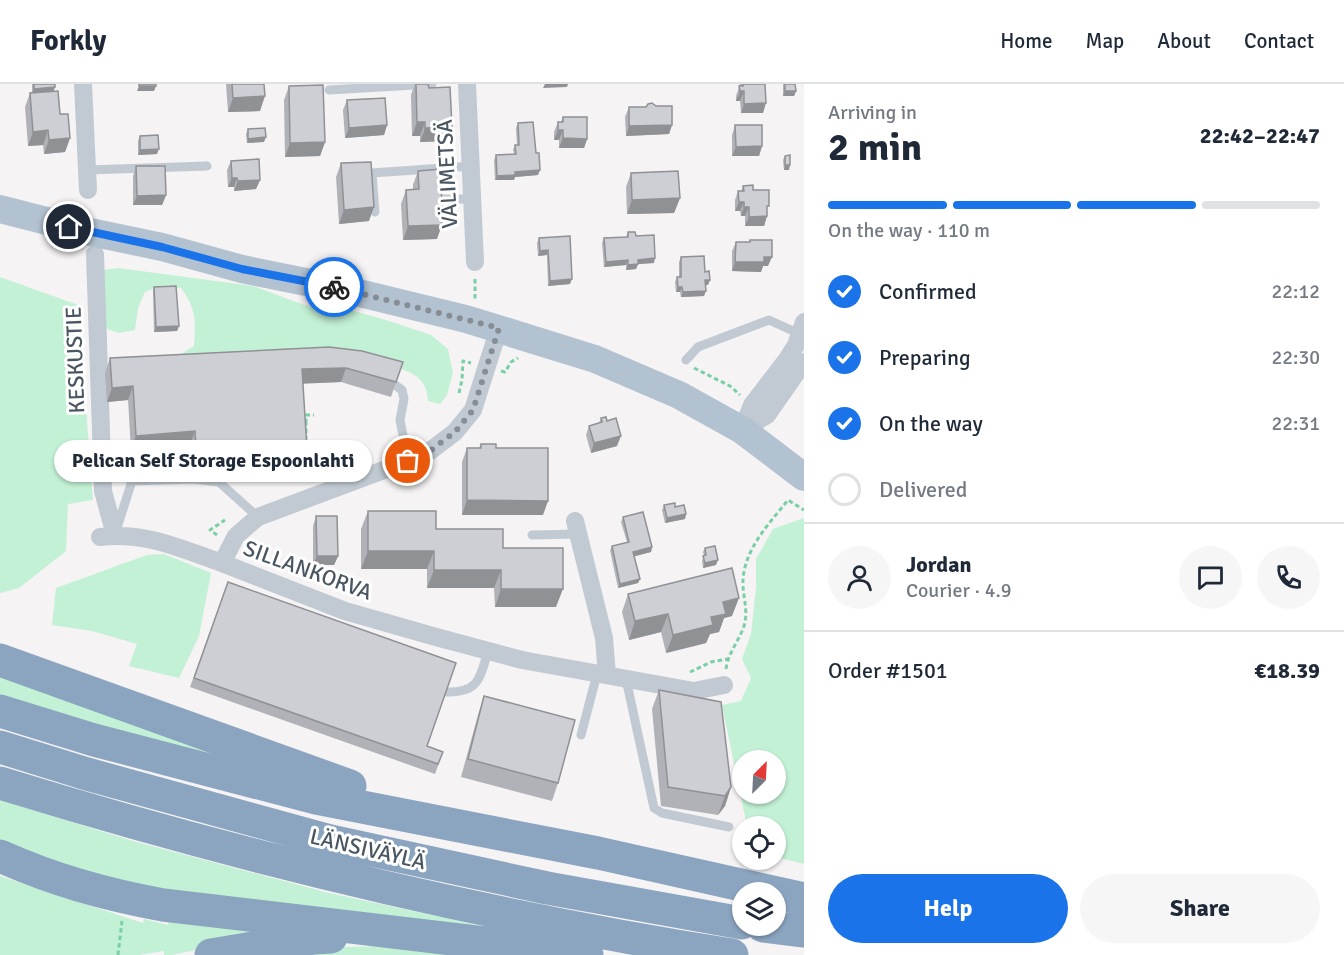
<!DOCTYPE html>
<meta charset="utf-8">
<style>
:root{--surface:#fff;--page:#f6f6f7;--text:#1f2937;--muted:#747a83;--line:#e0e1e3;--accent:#1a73e8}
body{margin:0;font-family:Signika,sans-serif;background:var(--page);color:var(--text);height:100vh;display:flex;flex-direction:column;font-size:22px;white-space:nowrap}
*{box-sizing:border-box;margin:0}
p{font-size:20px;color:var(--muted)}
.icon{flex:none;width:33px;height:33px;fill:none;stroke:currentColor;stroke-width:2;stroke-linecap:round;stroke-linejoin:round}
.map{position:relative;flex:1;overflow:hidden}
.details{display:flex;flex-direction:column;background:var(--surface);width:540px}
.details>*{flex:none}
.needle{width:39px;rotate:24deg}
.fabs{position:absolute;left:732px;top:666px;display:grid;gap:12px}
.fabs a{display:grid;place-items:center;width:54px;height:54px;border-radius:50%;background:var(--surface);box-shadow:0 2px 4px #0004;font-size:30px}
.pin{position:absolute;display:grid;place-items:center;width:51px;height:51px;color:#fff;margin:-26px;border:3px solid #fff;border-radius:50%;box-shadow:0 2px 6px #0007}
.courier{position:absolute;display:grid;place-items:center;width:60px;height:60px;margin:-30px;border:4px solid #1a73e8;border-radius:50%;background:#fff;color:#222;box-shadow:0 2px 8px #0007}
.bubble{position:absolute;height:42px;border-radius:21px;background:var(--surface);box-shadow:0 2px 4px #0004;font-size:20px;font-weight:700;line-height:42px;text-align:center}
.headline em{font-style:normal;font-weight:700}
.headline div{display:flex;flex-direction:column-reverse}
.headline{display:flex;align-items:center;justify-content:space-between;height:102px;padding:0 24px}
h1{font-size:39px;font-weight:700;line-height:45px}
.bar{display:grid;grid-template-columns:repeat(4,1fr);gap:9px 6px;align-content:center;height:72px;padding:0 24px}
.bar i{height:8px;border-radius:4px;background:var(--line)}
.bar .current{background:var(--accent)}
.bar p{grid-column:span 4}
.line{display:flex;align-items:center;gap:15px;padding:0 24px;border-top:2px solid var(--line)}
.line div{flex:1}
.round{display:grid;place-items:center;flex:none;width:63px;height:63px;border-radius:32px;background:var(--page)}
ol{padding:0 24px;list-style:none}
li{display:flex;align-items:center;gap:18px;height:66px}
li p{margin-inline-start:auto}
li .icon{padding:6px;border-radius:50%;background:var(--accent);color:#fff;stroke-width:4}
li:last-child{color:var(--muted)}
li i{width:33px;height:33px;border:3px solid var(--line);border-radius:50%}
.primary-button{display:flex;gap:12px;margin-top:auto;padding:12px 24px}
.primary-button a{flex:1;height:69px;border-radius:36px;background:var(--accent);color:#fff;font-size:24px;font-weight:700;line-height:69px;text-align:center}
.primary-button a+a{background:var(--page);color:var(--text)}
header{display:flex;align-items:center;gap:36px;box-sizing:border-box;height:84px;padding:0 30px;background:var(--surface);border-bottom:2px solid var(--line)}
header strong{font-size:28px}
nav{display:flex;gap:33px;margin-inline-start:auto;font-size:21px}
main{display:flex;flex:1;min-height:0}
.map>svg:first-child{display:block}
.green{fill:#c3f1d5;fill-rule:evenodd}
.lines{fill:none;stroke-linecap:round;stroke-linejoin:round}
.path{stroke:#7ad0a6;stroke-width:3;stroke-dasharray:4.5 3;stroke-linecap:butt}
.service{stroke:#c1cad2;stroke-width:9}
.minor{stroke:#c1cad2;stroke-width:18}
.primary{stroke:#b3c2d1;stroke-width:28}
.motorway{stroke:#8ba5c1;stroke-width:33}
.wall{fill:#b0b2b7}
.shaded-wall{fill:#909195}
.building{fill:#cdcfd5;stroke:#909195;stroke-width:1.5}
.done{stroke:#868d94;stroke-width:6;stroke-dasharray:0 10.8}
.route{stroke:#1a73e8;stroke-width:8}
.labels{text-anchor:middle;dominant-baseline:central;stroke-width:6;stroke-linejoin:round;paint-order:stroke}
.street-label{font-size:22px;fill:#4a5661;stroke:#fff}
</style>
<header>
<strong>Forkly</strong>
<nav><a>Home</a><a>Map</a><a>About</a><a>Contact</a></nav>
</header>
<main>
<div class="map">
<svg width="804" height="871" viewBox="0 0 804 871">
<rect width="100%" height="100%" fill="#f5f3f3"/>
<path class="green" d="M118 184 253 202 307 222 347 225 386 236 431 251 448 265 453 289 447 311 440 320 428 317C427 291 409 288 388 280L178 272 194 262C196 237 196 224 181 204L158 203 145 208 138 224 135 246 119 249 107 245 103 229 104 186Z
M0 193 78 221 93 416 68 420 66 467 19 504 0 509Z
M804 434V780L776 773V742H747L722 621 741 617 751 594 742 575 751 550 756 504V475L773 445ZM742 676H776V710H742Z
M164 470 211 489 199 552 179 594 129 582 137 560 92 547 52 541 56 504 147 471Z
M0 583 322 699 0 616Z
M0 716 133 757 329 809 548 856 169 814 0 764Z
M0 792 143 839 144 835 168 841 169 835 260 842 249 855 172 871H164V867L139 871H0Z
M389 862 495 871H258L338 863Z"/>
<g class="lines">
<path class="path" d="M475 195V215
M694 284 730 302 740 311
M501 287 505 288 511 278 518 274
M459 309 462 296 463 277 471 279
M304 339H306V355
M306 339V331H314
M307 364V368L337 367 347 383
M217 451 210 446 225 436
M726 585C728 569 739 557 744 542 749 526 742 511 743 496 745 464 769 440 788 416L804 426
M690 588 711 578 728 575
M118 871 122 837"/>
<path class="service" d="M329 6 432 0
M87 86 207 82
M440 115H473
M375 128 372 89 472 82
M686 276 698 263 769 236 802 251
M395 301 402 306 404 315 400 336 408 377
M116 447 132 397 193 395 219 398 258 433
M532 451 579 450
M626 595 654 724 662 729 729 743
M446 608C479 609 480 594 488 567
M581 651 597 590"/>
<path class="minor" d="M83 0 88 106
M467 0 475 178
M95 170 103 407 115 451
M499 244 473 326 455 348 430 367 408 377 258 433 236 452 222 479 345 527 436 553 522 576 694 607 724 601
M742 346 752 321 788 274 796 261 804 238
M742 346 767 331 804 278
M575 437 604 554 607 591
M100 453C147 448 179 464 222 479"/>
<path class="primary" d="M0 125 90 148 162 163 242 185 355 208 466 235 595 275 679 311 742 346 804 393"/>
<path class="motorway" d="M0 576 350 702
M0 627 94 656 316 714 598 769 804 815
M0 663 87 690 330 757 547 804 742 839
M0 699C240 773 484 832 732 871
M0 772C54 796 104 810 163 821L587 871
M763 842 804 847
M211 871 314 854 331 853"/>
</g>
<path class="wall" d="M32 0H55L54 7 60 30 70 54 65 68 44 70 43 61 28 62 25 23 30 9H32Z
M226 0H264L260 27 228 28Z
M415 0H428L429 4 446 57 420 58V52H412L411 11Z
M740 0H765L763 29H741L740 17H736V12Z
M783 0H795L796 7 794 12H783Z
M289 2 325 58 320 72 285 73 284 16Z
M347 16 387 41 384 51 345 54 343 26Z
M629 23 672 41 669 50 626 52 625 33Z
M563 33 587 55 584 64H559V56H554V48L558 38H561Z
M518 39 538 91 515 93 514 96H495L494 76 496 71 514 70 513 66 515 61H517L516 44Z
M735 41 762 62 759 72H732V51Z
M248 45 264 58 247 59 246 50Z
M140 52 157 70 138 71V57Z
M785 72 789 86H784L783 76Z
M231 77 260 96 256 105 234 107V103H228L227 86Z
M341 79 369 137 339 140 336 93Z
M136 82 166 111 162 121H133V92Z
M418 87 437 155 403 156 401 120 406 106H413V101Z
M631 89 680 114 674 129 627 130 626 103Z
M743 102 767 128V132L764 142H745V132H741L740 127H735V116L738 107H741Z
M628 148 636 152 654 179 638 180 636 185 626 186V181L604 183 602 159 604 154 626 153Z
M539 154 570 200 548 202 547 171 538 172 537 159Z
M750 156 768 182H763L761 188 732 187V167L736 158H749Z
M681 173 705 188 708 201H706L704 212 681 213 680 208H676L675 198 677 193H679V178Z
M154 203 179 242 177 247 154 248 153 208Z
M329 263 396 298 391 313 341 298 303 299 307 365 302 379 226 384 225 376 191 377 190 361 131 366 128 316 107 318 105 289 110 274Z
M601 334 617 362 591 369 586 351 589 342 599 339Z
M481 360 496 364 543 431H462V378L467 364H479Z
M664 421 686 430 685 435 665 439 662 426Z
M368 427 503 464 556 523H495L494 504H427V485H361V445Z
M316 432 338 472 334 481H313V442Z
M623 433 652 463 651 468 634 472 640 495 638 499 618 504 610 466 612 462 627 458 621 438Z
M705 464 716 481 703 484 702 477 704 472 703 468Z
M228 498 427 662 443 668 435 690 190 603Z
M628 510 732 532 724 534 719 548 710 550 706 559 666 569 661 548 629 556 622 528Z
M659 606 731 703 725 722 718 731 661 722 652 625Z
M484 612 558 699 552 717 461 693 478 631Z"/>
<path class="shaded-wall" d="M545 0H568L567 3 543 4Z
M139 2H156L154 7H137Z
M55 3 53 8 32 9 34 5Z
M740 7H744L740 17H736Z
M785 7H796L794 12H783Z
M265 12 260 27 228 28 233 14Z
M766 19 763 29H741L744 20Z
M417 38H425L420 52H412Z
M387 41 384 51 345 54 349 44Z
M672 41 669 50 626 52 629 42Z
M452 43 446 57 420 58 425 44Z
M48 46 43 61 28 62 33 48Z
M558 46H563L559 56H554Z
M266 53 264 58 247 59 248 55Z
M70 54 65 68 44 70 49 56Z
M563 54 587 55 584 64H559Z
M325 58 320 72 285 73 290 59Z
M762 62 759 72H732L736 63Z
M159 65 157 70 138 71 140 66Z
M785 81H790L789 86H784Z
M540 86 538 91 515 93 514 96H495L497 92 515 88Z
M232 94H237L234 103H228Z
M260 96 256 105 234 107 238 97Z
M166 111 162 121H133L137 112Z
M680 114 674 129 627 130 632 116Z
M739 118H744L740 127H735Z
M374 123 369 137 339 140 344 126Z
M744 123H749L745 132H741Z
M767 132 764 142H745L749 133Z
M442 141 437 155 403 156 408 142Z
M548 166 547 171 538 172 540 167Z
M764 173H772L768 182H763L761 188 732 187 735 178Z
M655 174 654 179 638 180 636 185 626 186 628 181 638 176Z
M628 176 626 181 604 183 606 178Z
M572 195 570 200 548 202 550 197Z
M705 196H710L708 201H703Z
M678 203H682L680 208H676Z
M706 207 704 212 681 213 683 208Z
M179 242 177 247 154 248 156 243Z
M346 284 341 298 297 300 302 285Z
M133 302 128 316 107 318 112 304Z
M195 347 190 361 131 366 136 352Z
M621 352 617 362 591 369 594 359Z
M230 362 225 376 191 377 196 363Z
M307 365 302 379 226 384 231 370Z
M467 416 548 417 543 431H462Z
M686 430 685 435 665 439 667 434Z
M652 463 651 468 632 473 633 468Z
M368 467H434L427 485H361Z
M317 472H338L334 481H313Z
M718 476 716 481 703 484 705 479Z
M434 486H501L494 504H427Z
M640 495 638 499 618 504 620 500Z
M501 505H563L556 523H495Z
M739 514 732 532 724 534 719 548 710 550 706 559 666 569 673 551 711 533 723 518Z
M668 530 661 548 629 556 635 537Z
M731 703 725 722 718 731 725 712Z"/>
<path class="building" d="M34 0H55V3L34 5Z
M139 0H156V2H139Z
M232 0H264L265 12 233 14Z
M416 0H428L429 4 450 3 452 43 425 44V38H417Z
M743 0H765L766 19 744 20V7H740L739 2H743Z
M785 0H795L796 7H785Z
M323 1 325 58 290 59 289 2Z
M58 7 60 30H68L70 54 49 56 48 46 33 48 30 9Z
M385 14 387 41 349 44 347 16Z
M652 19 656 22H672V41L629 42V23H646L648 20Z
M563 33H587V55L563 54V46H558V38H563Z
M533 38 536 69H539L540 86 515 88V91L497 92 496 71 516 70 515 61H519L518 39Z
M735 41H762V62L736 63Z
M265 44 266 53 248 55V45Z
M158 51 159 65 140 66V52Z
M790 71V81H785V72Z
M259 75 260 96 238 97 237 94H232L231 77Z
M371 78 374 123 344 126 341 79Z
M136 82H165L166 111 137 112Z
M441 85 442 141 408 142 406 106 419 105 418 87Z
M678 87 680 114 632 116 631 89Z
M753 101V106H769V122H767V132L749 133V123H744V118H739L738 107H744L743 102Z
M628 148H635L636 152 654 151 655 174 638 176V180L628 181V176L606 178 604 154 628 153Z
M570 152 572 195 550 197 548 166 540 167 539 154Z
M750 156H772V173H764V178H735L736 158H750Z
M704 172 705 188 709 187 710 196H705L706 207 683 208 682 203H678L677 193H681V173Z
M176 202 179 242 156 243 154 203Z
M329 263 362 267 403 278 396 298 346 284 302 285 307 365 231 370 230 362 196 363 195 347 136 352 133 302 112 304 110 274Z
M606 333 607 337 616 334 621 352 594 359 589 342 602 338 601 334Z
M481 360H496V364H548V417L467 416V364H481Z
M675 419V423L684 421 686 430 667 434 664 421Z
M368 427H436V445H503V464H563V505H501V486H434V467H368Z
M643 428 652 463 633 468 640 495 620 500 612 462 629 458 623 433Z
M316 432H337L338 472H317Z
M715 462 718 476 705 479 703 472 706 471 705 464Z
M732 484 739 514 723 518 726 530 711 533 713 541 673 551 668 530 635 537 628 510Z
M228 498 456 579 427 662 443 668 438 680 194 594Z
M659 606 721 618 731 703 725 712 668 703Z
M484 612 575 636 558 699 468 675Z"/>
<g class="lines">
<path class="done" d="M334 203 499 244 473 326 455 348 430 367 408 377"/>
<path class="route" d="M69 143 162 163 242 185 334 203"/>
</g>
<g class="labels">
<g class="street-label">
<text transform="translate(447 90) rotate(-93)">VÄLIMETSÄ</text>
<text transform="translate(75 276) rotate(-92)">KESKUSTIE</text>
<text transform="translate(308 486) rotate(20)">SILLANKORVA</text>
<text transform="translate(368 765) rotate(13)">LÄNSIVÄYLÄ</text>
</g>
</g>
</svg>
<div class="fabs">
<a><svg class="needle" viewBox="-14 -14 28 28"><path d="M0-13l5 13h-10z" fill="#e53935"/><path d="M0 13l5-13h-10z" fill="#747a83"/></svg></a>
<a><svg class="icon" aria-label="locate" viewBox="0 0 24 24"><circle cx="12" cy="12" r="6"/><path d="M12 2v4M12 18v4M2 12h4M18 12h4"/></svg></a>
<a><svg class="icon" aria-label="layers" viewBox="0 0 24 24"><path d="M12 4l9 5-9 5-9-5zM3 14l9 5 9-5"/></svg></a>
</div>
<div class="pin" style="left:408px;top:377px;background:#ea580c"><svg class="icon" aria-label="bag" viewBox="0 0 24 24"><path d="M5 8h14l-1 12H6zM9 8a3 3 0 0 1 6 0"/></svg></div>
<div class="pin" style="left:69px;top:143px;background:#1f2937"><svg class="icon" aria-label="home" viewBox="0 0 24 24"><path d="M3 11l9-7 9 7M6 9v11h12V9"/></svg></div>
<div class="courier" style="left:334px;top:203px"><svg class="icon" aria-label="bike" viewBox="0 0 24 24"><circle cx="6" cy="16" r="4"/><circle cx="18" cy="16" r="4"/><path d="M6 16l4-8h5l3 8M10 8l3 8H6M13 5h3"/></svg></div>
<div class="bubble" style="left:54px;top:356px;width:318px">Pelican Self Storage Espoonlahti</div>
</div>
<section class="details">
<div class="headline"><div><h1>2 min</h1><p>Arriving in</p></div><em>22:42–22:47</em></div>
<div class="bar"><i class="current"></i><i class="current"></i><i class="current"></i><i></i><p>On the way · 110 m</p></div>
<ol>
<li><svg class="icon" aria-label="check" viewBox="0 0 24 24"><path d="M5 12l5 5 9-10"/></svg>Confirmed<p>22:12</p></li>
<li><svg class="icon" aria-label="check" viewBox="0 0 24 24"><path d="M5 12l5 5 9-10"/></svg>Preparing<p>22:30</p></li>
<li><svg class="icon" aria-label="check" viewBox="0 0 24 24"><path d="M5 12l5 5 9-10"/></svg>On the way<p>22:31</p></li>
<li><i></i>Delivered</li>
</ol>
<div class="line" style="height:108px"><a class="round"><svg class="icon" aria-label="person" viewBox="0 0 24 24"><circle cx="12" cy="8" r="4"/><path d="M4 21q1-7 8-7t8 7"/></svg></a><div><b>Jordan</b><p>Courier · 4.9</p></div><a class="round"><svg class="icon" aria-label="chat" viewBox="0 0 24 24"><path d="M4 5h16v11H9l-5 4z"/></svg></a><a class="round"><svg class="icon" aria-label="phone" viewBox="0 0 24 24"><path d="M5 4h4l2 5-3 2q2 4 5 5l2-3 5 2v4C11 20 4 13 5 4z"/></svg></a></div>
<div class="line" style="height:78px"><div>Order #1501</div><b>€18.39</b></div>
<div class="primary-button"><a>Help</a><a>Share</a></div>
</section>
</main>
